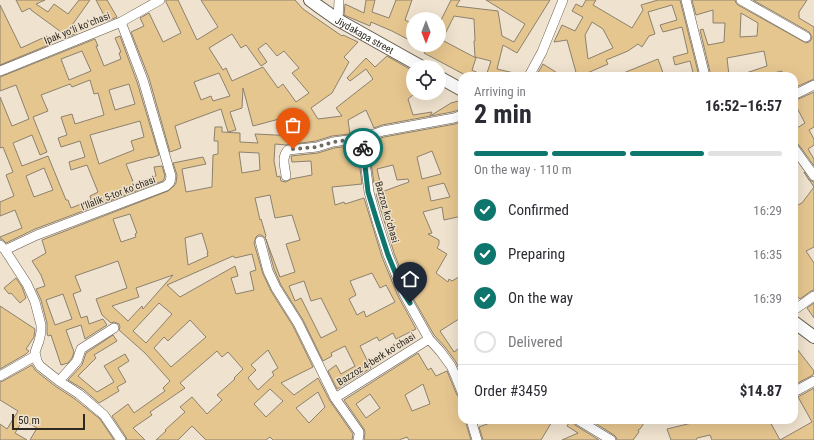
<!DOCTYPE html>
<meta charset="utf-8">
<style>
:root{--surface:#fff;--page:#f7f7f7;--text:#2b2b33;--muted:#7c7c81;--line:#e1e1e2;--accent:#0f766e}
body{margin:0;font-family:"Roboto Condensed",sans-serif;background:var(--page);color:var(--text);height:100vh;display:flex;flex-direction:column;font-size:15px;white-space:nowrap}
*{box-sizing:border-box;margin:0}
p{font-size:13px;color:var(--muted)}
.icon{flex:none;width:22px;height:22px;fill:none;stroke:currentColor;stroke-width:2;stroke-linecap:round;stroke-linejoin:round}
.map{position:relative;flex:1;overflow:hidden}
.details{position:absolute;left:458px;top:72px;width:340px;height:352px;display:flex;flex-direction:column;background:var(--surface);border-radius:12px;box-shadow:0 4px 16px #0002}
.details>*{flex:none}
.needle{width:26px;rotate:180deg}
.fabs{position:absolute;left:406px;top:12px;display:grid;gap:8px}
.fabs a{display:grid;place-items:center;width:40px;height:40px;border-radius:50%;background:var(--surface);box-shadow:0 4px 16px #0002;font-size:20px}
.scale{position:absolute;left:12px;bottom:10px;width:73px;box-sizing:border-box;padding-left:4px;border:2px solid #2d2921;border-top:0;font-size:11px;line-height:14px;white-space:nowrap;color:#2d2921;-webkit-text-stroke:3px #efe2ce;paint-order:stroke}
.pin{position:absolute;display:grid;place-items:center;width:34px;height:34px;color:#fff;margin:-41px -17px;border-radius:50% 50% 50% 0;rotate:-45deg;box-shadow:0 0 4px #0007}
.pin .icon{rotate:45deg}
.courier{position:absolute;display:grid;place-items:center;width:40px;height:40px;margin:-20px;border:3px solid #0f766e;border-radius:50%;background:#fff;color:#222;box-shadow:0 1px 5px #0007}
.head em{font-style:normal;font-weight:700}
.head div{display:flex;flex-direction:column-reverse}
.head{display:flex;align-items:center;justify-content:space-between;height:68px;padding:0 16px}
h1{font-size:26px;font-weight:700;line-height:30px}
.bar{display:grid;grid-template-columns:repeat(4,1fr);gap:6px 4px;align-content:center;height:48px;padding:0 16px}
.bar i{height:5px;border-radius:3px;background:var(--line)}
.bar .selected{background:var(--accent)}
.bar p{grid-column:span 4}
.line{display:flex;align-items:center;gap:10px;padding:0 16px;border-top:1px solid var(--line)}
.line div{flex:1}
ol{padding:0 16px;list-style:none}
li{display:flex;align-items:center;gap:12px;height:44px}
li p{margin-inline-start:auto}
li .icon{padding:4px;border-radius:50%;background:var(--accent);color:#fff;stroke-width:4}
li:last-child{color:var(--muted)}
li i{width:22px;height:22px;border:2px solid var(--line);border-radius:50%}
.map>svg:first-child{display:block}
.building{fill:#e6c68f;stroke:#8c816e;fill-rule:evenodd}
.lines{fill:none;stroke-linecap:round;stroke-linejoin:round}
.minor-casing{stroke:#655a49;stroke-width:10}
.tertiary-casing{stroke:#655a49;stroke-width:14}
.minor{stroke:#fff;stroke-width:9}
.tertiary{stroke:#fff;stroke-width:12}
.done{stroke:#716a5e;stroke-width:4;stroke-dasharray:0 7.2}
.route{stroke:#0f766e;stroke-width:5}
.labels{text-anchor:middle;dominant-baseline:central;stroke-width:3;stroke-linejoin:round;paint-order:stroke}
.street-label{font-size:10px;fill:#2d2921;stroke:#efe2ce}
</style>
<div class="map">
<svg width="814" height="440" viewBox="0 0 814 440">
<rect width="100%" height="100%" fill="#efe2ce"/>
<path class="building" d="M16 0H45L36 4 48 12 54 4 68 14 79 0H90L70 28 77 33 68 37 31 10 30 8 22 12Z
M96 0H107L117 17 107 21Z
M166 0H178L197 40 218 27 201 0H295L303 9 342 36 343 35 358 42 344 57 349 62 332 93 311 108 318 119 342 116 336 108 373 79 366 69 350 81 347 78 366 58 375 67 387 56 413 71V95L408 99 413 115 432 112 430 116 451 103 462 100V109L452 112 382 125 374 128 366 110 348 120 350 134 332 136 316 141 286 145 275 144 274 161 277 177 280 176 281 181 286 182 291 179 312 175 311 161 292 162 291 156 318 153 334 148 357 145 362 184 332 187 335 205 344 202 345 204 364 198 382 257 398 296 416 329 396 339 393 333 379 341 377 337 360 346 371 368 337 389 328 371 336 365 341 374 355 366 345 346 331 353 332 356 323 361 303 320 281 285 274 269 266 239 264 237 261 235H258L256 237 254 243 263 274 271 291 293 326 313 367 281 383 294 395 318 378 330 401 353 434 352 440H273L270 437 266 440H206L192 426 178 440H156L166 431 165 430 185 412 180 407 192 397 207 414 222 400 217 395 235 379 234 378 243 369 228 352 222 357 217 351 180 383 185 388 150 412 152 415 133 428 145 440H127L126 437 112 416 128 404 134 413 165 391 163 388 170 381 145 353 119 330 120 327 119 324 114 322 111 323 102 315 96 299 127 288 118 261 75 276 81 291 73 294 81 318 87 316 89 324 103 319 107 325 85 339 81 325 66 330 74 352 72 358 68 363 61 365 51 335 48 336 47 333V323L41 300 36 289 45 286 41 275 32 261 46 253 42 240 168 191 174 186 176 183 177 175 173 163 203 157 206 164 182 169 186 192 212 187 213 155 218 154V141H214L215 127H222V132L240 133V142L258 143 255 134 296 136 283 118 253 126 243 88 242 108 230 112 236 130 228 132 221 109 175 126 181 148 170 152 149 78 131 32 144 26 140 18 149 13 163 42 181 33 166 2ZM232 34 241 48 246 45 261 66 267 62 258 49 266 43 277 56 284 51 299 68 292 73 309 93 296 102 283 84 278 88 263 67 232 81 226 68 223 70 209 48ZM219 73 230 96 213 101 211 96 201 100 194 82ZM239 152 259 153 260 170 242 173ZM270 195 275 218 292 215 300 240 286 244 295 272 280 277 265 237 266 236 261 219 260 220 255 198ZM130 214 137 233 135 234 136 237 121 242 113 219ZM202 233 208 253H207L208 256 188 265 185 238ZM252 254 256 270 250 272 254 290 236 294 231 278 238 276 235 266 180 297 167 285 233 256 235 258ZM372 273 380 288 386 285 395 302 366 317 364 311 357 315 349 299 356 295 350 281ZM173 275 143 309 142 306 128 321 112 306 139 297 136 288ZM304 281 311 301 321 298 337 330 321 338 301 298 295 301 289 286ZM63 294 72 319 55 325 46 300ZM159 303 172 314 146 343 133 331ZM190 320 206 337 171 367 154 348 164 337 168 341ZM268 350 278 368 272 372 274 375 258 390 248 378 256 370 251 365ZM270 389 283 401 266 417 254 404ZM318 392 325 407 309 423 296 408Z
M366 0H375L372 12 389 18 396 0H412L405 20 413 24V42L392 31 371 22 370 26 344 15 345 4 364 13Z
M451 0H460L456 6 498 11 502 36 514 42 525 24 486 0H550L517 53 503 45 497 69 514 73 513 76H486L491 61 475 57 474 41H475L474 19 454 16 442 40 476 58 472 70 484 76H467L424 53 428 45H439V24Z
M586 0H596L593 5 632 28 643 10 641 5 658 0H680L699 76H694L690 61 675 65 673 57 688 53 682 27 663 32 660 25 677 20 672 5 648 12 655 34 649 36 642 47 638 44 628 51 606 60 608 64 585 74 586 76H577L567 40 554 42 562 25 575 31 583 17 572 11 576 4 582 7ZM592 22 603 29 613 48 588 59 585 35Z
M692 0H735L736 3 738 5 806 43 809 42 811 40 812 37 809 32 753 0H807L799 12V18L814 27V79L794 88V76H782V71L761 76H741L740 75 767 66 764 51 727 58 729 76H711L700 30 703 29 708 45 724 42 725 23H713V10L696 15ZM741 13 758 23 757 36 740 37Z
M0 5 21 48 47 36 51 44 0 65Z
M120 36 137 82 159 155 151 158V157L126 164 134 184 156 176 154 167 162 166 165 176 164 179 163 181 35 229 6 243 2 239H0V237L22 228 15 210 0 216V202L14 196 6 175 13 172 3 147 0 148V97L12 126 29 119 16 85 0 91V77L95 39 98 46H96L104 66 121 59 119 53 121 52 115 38ZM82 51 91 71 69 80 61 59ZM90 80 94 94 98 93 104 115 75 124 72 114 61 117 67 135 58 138 61 147 80 141 85 157 69 162 71 170 87 165 98 192 90 196 91 200 71 208 68 200H66L48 156 22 166 13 143 32 135 40 155 47 152 33 117 48 111 41 95 70 84 72 87ZM129 84 135 104 115 110 109 90ZM140 121 144 137 131 141 134 150 99 164 90 135ZM44 168 53 190 34 197 26 176Z
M658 59 663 73 656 76H616Z
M543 64 562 76H536Z
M814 92V127L809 130 814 139V145L808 149 814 159V166L799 145 794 142V130L805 123 796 106 794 107V101Z
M462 121V216L444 220 442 207 423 212 432 233 428 234 439 240V244L437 248 447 254 436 273 448 282 449 279 452 281 462 275V317L440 331 454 352 462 346V376L456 362 445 347 434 335 409 291 394 253 376 194 409 182 408 179 397 180 393 165 377 169 380 182 374 183 370 156 380 154 376 140 384 137 455 124ZM432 151 441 174 422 179 417 157ZM444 183 450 197 431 201 428 187Z
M804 172 809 180 814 182V247L806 251 814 263V290L811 291 800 299 798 297 794 300V207L802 203 814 187Z
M16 278 22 287 26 298 20 303 11 293 9 294 4 288Z
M814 303V318L807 308Z
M0 306 35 329 34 337 26 349 29 351 26 354 0 369Z
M113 335 117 341 94 355 96 358 78 376 97 392 114 382 104 366 125 354 129 361 118 368 126 382 117 387 119 391 99 403 83 389 68 380 82 365 86 353Z
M794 345 814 371 813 375 794 385Z
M418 353 428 370 431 368 436 376 447 371 457 395 459 397 462 398V420H465L471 440H409L407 437 399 440H364L365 432 364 429 344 400ZM423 384 430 404 412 411 405 395ZM370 394 380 408 366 418 356 404Z
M32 365 36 371 55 386 75 399 100 419 114 440H30L37 428 23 420 15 433 27 440H0V424L7 429 18 411 0 400V382L3 381Z
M814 388V440H712L710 435 697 438 696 440H671L667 429 704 420H769L780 440 812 422 798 397Z
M498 420H553L541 440H483L479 427Z
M571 420 575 425 599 440H562L578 433 567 426Z
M590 420H646L640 429 638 430 639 432 633 440H617L616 437 614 435Z"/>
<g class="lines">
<defs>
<path id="minor" d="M686 0 705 76
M741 0 806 37
M338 20 339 0
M0 71 121 22 160 0
M529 76 542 52 563 0
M794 95 814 85
M362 138 369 192 377 221 388 255 404 294 429 339 440 351 451 366 456 377 462 392
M794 148 814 176
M286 176C285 167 281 157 288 150L317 147 333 142 362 138 383 131 454 118 462 115
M260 241 268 271 276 288 298 323 335 398 359 432V435L358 440
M0 245 5 250 27 284 35 302 41 325V332L39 341 35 352 37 361 40 366 59 381 79 394 104 415 121 440
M5 250 37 235 166 186 170 182 171 176 143 80 121 22
M794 310 814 296
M0 376 35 356
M59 381 77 361 81 349 84 347 114 328
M794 392 814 381
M335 398 429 339
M471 420 477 440
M578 420 611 440"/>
<g id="tertiary">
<path id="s1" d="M310 0 318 6 338 20 422 67"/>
<path d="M439 77 462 90"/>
<path d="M794 322 814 337"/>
</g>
</defs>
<use href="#minor" class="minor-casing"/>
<use href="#tertiary" class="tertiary-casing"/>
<use href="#minor" class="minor"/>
<use href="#tertiary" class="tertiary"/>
</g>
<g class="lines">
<path class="done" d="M293 149 317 147 333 142 362 138 363 148"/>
<path class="route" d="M363 148 368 192 377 221 388 255 404 294 410 303"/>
</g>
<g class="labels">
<g class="street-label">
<text transform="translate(77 28) rotate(-22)">Ipak yoʻli koʻchasi</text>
<text stroke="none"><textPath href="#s1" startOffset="65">Jiydakapa street</textPath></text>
<text transform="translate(118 193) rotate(-21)">Iʻllalik 5-tor koʻchasi</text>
<text transform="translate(387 212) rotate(74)">Bazzoz koʻchasi</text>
<text transform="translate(376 359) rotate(-32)">Bazzoz 4-berk koʻchasi</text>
</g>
</g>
</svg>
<div class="fabs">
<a><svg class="needle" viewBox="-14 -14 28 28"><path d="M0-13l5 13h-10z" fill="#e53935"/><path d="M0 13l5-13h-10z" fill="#7c7c81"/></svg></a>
<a><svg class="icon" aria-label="locate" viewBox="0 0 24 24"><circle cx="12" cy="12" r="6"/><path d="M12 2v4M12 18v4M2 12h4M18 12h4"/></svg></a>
</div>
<div class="scale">50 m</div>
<div class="pin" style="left:293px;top:149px;background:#ea580c"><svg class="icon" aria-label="bag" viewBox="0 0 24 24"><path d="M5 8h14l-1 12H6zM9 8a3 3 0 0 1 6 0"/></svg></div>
<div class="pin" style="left:410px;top:303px;background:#1f2937"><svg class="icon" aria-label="home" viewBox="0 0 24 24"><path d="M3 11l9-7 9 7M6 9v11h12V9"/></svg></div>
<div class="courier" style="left:363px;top:148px"><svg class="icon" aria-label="bike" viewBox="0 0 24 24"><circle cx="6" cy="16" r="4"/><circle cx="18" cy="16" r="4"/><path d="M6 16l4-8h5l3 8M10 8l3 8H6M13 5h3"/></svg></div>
<section class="details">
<div class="head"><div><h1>2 min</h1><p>Arriving in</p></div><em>16:52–16:57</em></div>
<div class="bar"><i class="selected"></i><i class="selected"></i><i class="selected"></i><i></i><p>On the way · 110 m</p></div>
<ol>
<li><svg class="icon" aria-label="check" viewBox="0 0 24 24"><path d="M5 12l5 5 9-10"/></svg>Confirmed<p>16:29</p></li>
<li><svg class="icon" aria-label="check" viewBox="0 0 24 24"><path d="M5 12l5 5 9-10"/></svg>Preparing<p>16:35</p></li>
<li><svg class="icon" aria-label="check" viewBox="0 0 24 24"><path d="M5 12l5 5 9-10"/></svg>On the way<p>16:39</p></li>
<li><i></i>Delivered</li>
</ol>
<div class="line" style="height:52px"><div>Order #3459</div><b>$14.87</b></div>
</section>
</div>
